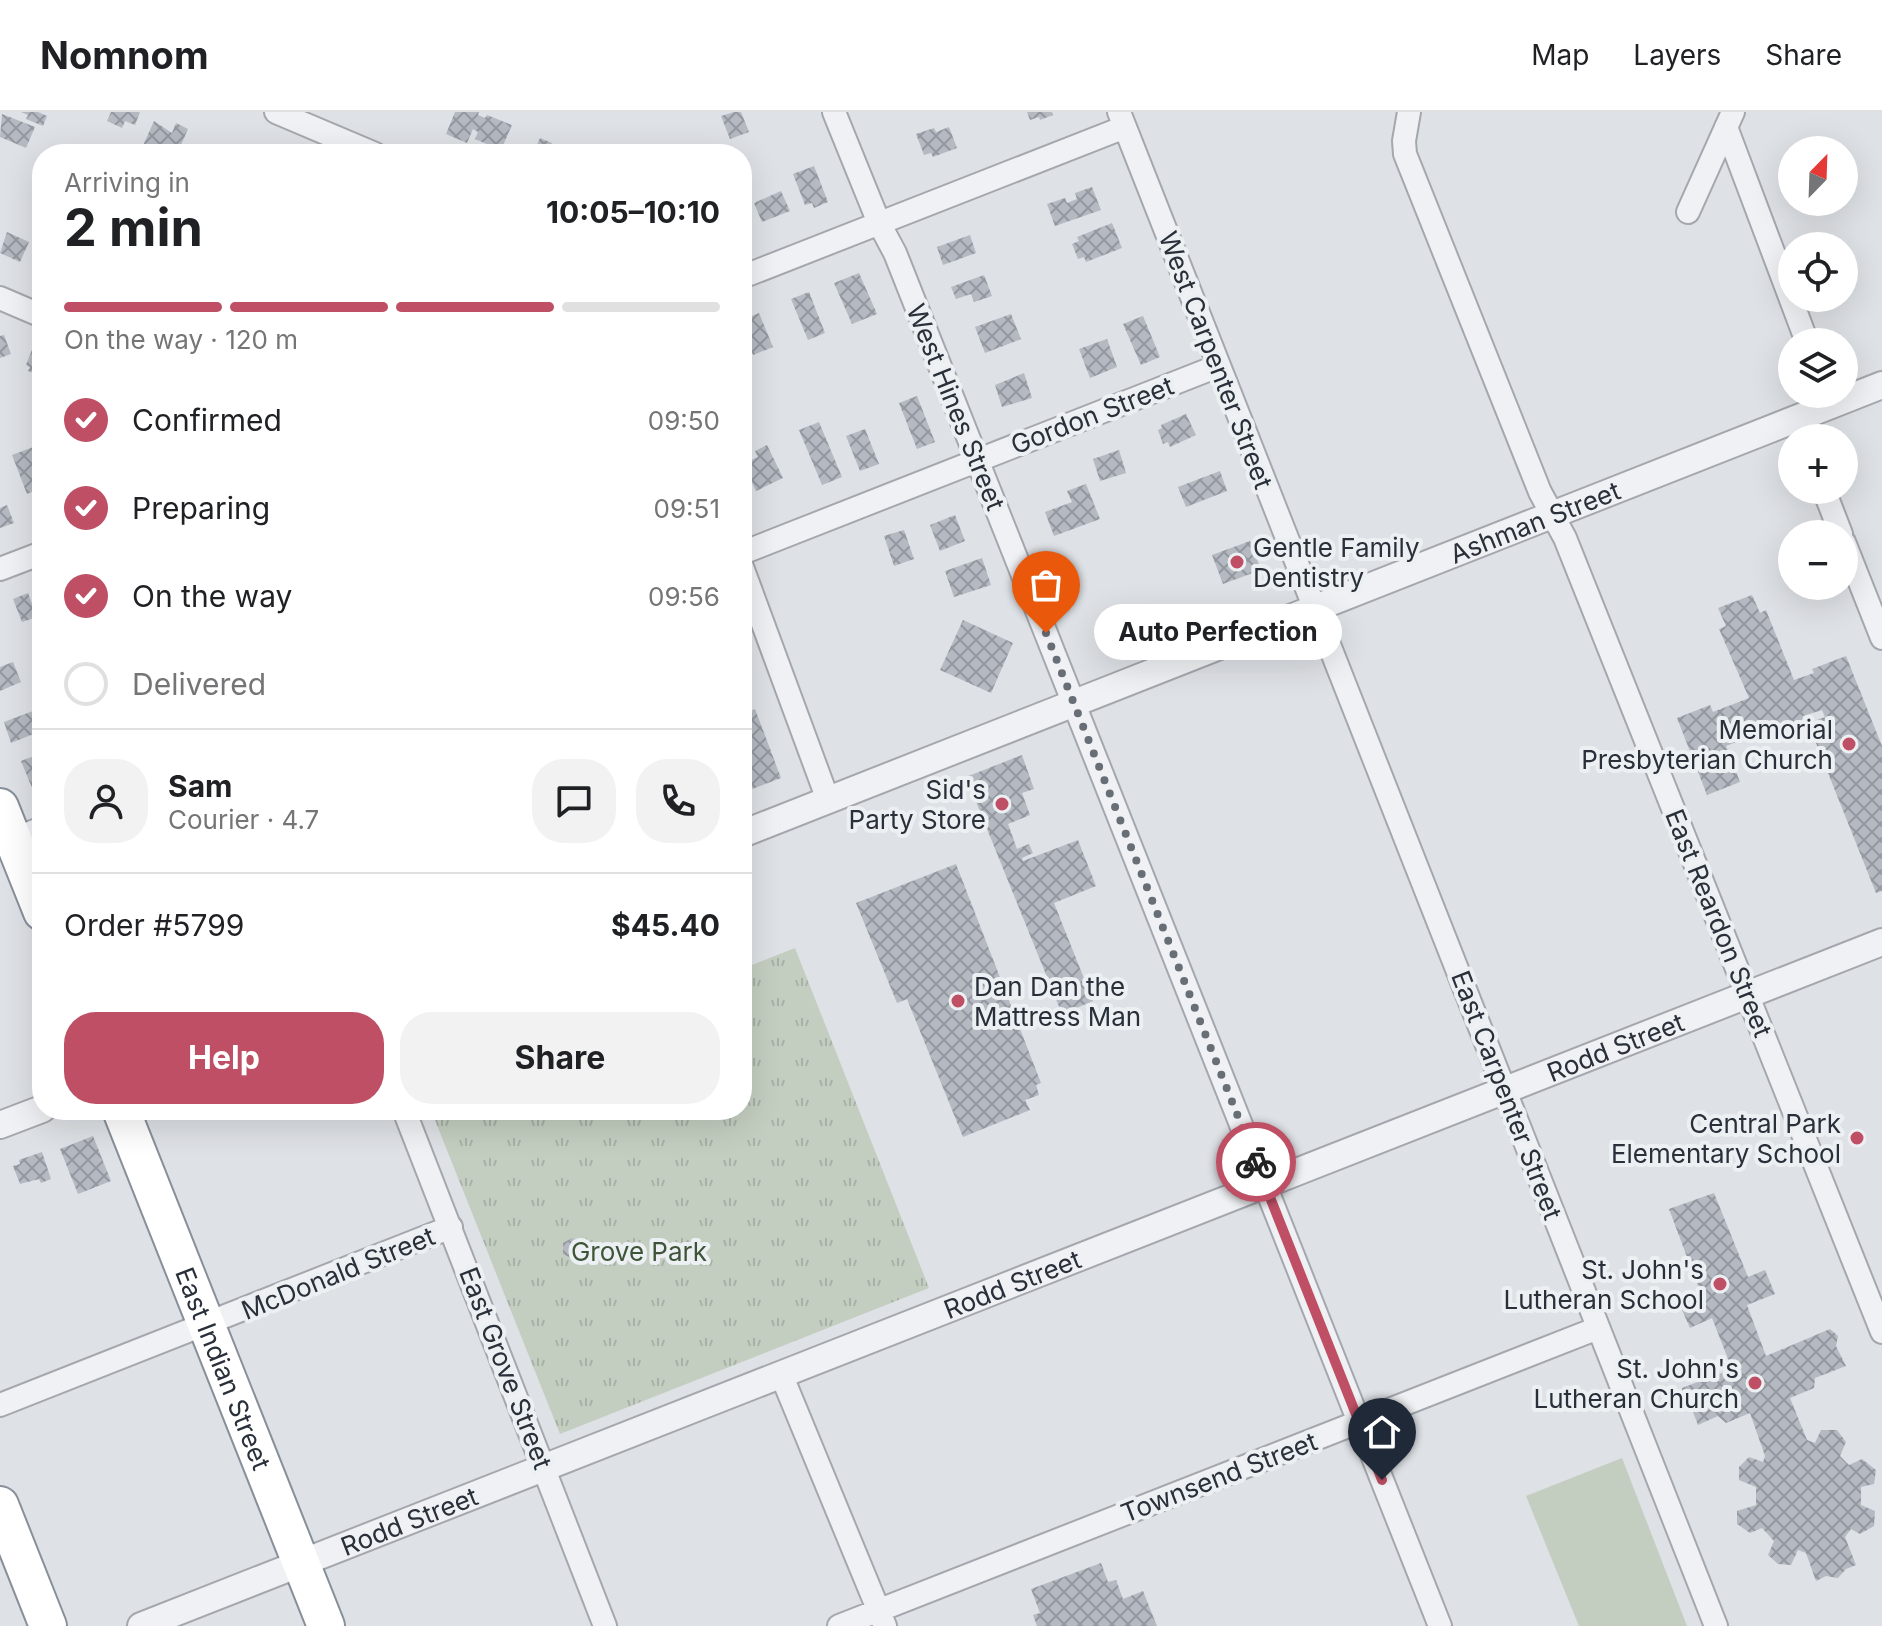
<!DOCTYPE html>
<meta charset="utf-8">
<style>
:root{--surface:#fff;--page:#f2f2f2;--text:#202124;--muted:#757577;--line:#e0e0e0;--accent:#be4f64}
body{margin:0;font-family:Inter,sans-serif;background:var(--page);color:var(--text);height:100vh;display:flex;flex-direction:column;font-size:30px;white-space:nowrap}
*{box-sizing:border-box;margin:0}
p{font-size:26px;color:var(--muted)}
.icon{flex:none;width:44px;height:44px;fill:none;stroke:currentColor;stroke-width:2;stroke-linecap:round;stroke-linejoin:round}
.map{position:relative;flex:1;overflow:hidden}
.details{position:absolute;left:32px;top:32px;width:720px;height:976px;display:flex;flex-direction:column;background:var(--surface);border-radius:32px;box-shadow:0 8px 32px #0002}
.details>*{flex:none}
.needle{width:52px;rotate:23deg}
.controls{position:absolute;left:1778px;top:24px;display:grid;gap:16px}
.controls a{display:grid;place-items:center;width:80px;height:80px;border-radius:50%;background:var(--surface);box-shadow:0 8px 32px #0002;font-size:40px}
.pin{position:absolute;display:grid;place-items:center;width:68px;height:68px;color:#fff;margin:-82px -34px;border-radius:50% 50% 50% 0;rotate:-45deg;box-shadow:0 0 8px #0007}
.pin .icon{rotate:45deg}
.courier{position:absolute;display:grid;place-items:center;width:80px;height:80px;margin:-40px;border:6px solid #be4f64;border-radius:50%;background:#fff;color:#222;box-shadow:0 2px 10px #0007}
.bubble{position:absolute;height:56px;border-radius:28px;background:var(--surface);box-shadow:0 8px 32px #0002;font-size:26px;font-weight:700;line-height:56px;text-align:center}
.summary em{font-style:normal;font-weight:700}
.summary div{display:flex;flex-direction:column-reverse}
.summary{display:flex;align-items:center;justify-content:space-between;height:136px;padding:0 32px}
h1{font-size:52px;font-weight:700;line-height:60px}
.bar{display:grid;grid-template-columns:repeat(4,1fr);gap:12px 8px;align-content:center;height:96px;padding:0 32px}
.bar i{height:10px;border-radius:6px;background:var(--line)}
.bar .selected{background:var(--accent)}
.bar p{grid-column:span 4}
.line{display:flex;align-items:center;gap:20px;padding:0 32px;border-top:2px solid var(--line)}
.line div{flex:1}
.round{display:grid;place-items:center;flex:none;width:84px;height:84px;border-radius:32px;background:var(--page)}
ol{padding:0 32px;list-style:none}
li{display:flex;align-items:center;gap:24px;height:88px}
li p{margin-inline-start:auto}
li .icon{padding:8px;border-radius:50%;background:var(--accent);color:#fff;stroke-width:4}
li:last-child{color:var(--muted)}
li i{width:44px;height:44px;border:4px solid var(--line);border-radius:50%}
.cta{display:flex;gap:16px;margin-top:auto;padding:16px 32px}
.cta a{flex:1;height:92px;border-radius:32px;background:var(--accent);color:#fff;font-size:32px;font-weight:700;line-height:92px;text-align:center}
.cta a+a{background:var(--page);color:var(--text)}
header{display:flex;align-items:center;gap:48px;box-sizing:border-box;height:112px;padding:0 40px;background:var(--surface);border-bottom:2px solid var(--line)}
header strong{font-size:38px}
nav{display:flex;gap:44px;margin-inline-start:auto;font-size:28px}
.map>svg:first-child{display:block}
.grass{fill:#c4cec0}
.park{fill:url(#park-tufts)}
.building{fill:url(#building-cross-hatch)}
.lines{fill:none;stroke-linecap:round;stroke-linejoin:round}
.minor-casing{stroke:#a4a8ae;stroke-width:26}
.tertiary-casing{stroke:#a4a8ae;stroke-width:30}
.trunk-casing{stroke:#878f9a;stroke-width:40}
.minor{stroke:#f0f1f4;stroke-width:22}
.tertiary{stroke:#f0f1f4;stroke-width:26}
.trunk{stroke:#fff;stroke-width:36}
.done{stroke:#686e76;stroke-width:8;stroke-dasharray:0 14.4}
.route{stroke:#be4f64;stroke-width:10}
.poi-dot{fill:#be4f64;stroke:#edf0f3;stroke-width:3}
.labels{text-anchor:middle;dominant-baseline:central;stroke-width:8;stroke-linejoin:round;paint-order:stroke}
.street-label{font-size:26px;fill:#29303a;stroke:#edf0f3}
.poi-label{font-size:26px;fill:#29303a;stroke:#edf0f3;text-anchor:end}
.park-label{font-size:26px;fill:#3e5438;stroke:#edf0f3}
</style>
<header>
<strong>Nomnom</strong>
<nav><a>Map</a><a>Layers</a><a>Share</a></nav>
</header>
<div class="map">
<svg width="1882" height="1514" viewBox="0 0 1882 1514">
<defs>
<pattern id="park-tufts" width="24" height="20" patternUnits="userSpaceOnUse" patternTransform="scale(2)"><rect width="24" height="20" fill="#c4cec0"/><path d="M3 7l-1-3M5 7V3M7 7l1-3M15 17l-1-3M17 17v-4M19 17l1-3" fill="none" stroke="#a8b1a6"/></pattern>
<pattern id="building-cross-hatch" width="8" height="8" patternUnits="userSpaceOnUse" patternTransform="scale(2)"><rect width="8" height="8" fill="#b5bac2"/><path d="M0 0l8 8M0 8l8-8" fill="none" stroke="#93989f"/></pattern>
</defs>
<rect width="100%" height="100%" fill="#dee1e5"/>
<path class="grass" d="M1622 1346 1687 1514H1579L1526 1384Z"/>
<path class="park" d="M795 836 929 1176 560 1322 431 998H742V857Z"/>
<path class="building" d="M21 0H38L47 4 43 14 26 7 28 3Z
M111 0H140L135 13 125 9 122 16 107 9Z
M455 0H479L478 3 485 6 487 3 512 13 501 38 475 27 478 20 473 17 467 31 446 22Z
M734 0H741L749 20 730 27 721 4Z
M1027 0H1052L1053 3 1040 8 1039 5 1030 8Z
M2 2 35 15 26 36 0 25Z
M154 9 172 21 176 11 188 17 177 42H163L166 36 160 34 156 42 141 38Z
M949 15 957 36 933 45 931 41 924 43 916 22 934 16 936 20Z
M540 26 552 31 549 37 560 42H533Z
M814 54 828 90 814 96 812 91 805 93 793 62Z
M1092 75 1101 98 1055 114 1047 92 1065 86 1067 91 1077 87 1075 81Z
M781 79 790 99 762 110 754 91Z
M1112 111 1122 136 1086 150 1084 145 1078 147 1072 132 1079 129 1077 125Z
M7 120 29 130 20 150 0 141Z
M970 123 976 141 943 153 937 135Z
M859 161 877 202 852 212 834 171Z
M984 163 992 184 974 190 971 182 956 187 951 175Z
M809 180 825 221 808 228 791 187Z
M759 201 773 235 753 243 742 216V208Z
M1011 202 1021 227 985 241 975 215Z
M1143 204 1160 245 1141 253 1123 212Z
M4 223 11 242 0 246V224Z
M37 225 42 227V264L28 259 30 255 26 253Z
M1107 227 1117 255 1090 266 1079 237Z
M1024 261 1032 286 1002 295 995 273Z
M917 284 935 330 917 337 899 291Z
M1186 302 1196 323 1170 335 1168 330 1163 332 1158 318 1162 316 1161 313Z
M819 310 842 365 822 373 799 318Z
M865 317 879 352 860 359 846 324Z
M767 333 783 366 756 379 743 352 758 345 755 339Z
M36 334 42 349V393L39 394 34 379 27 382 12 343Z
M1119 338 1126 361 1100 369 1093 347Z
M1220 359 1227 379 1186 395 1178 375Z
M1086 372 1100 407 1054 424 1045 400 1072 390 1067 379Z
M7 393 14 411 0 416V396Z
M955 403 965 429 940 439 930 413Z
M904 418 914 447 894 454 884 424Z
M1250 429 1261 458 1223 472 1212 443Z
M982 446 991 473 954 485 945 459Z
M28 481 37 505 22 510 13 487Z
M1752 483 1760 501 1766 498 1794 568 1814 561 1812 557 1846 544 1882 634V779L1876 781 1808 611 1825 605 1822 598 1803 604 1798 623 1790 628 1774 629 1762 620 1726 634 1740 670 1707 683 1677 606 1710 593 1713 600 1749 586 1719 517 1726 514 1718 496Z
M963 508 1013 531 991 581 940 558Z
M13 550 21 570 0 579V555Z
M755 597 781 666 742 681V602Z
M33 599 41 619 11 631 4 610Z
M42 641V681L35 683 21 649Z
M1022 643 1034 677 1022 681 1030 703 1008 712 1017 737 1029 732 1033 741 1022 746 1023 749 1078 728 1096 774 1054 791 1093 889 1062 902 966 665Z
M956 752 1041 971 1036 973 1039 983 1025 988 1030 998 963 1025 907 887 897 891 856 791Z
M93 1024 111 1069 78 1082 60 1037Z
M42 1040 51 1067 41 1071 39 1067 20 1072 13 1054 20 1052 19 1048Z
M1714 1081 1748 1165 1765 1158 1775 1182 1747 1193 1766 1244 1830 1217 1838 1224 1836 1234 1846 1254 1815 1266 1814 1276 1790 1286 1807 1328 1815 1331 1821 1318H1837L1846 1330 1840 1344 1849 1353 1862 1347 1876 1358 1874 1372 1861 1375V1393L1875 1399 1874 1414 1860 1422 1851 1417 1845 1425 1856 1453 1846 1457 1838 1466 1826 1464 1816 1469 1806 1441 1798 1438 1791 1453 1778 1452 1768 1443 1774 1429 1762 1416 1750 1421 1737 1412V1399L1756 1393V1375L1739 1368V1355L1749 1345 1763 1350 1765 1344 1750 1301 1726 1311 1718 1304 1698 1313 1691 1295 1683 1288 1682 1276 1732 1257 1712 1206 1690 1216 1679 1191 1701 1182 1669 1097Z
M572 1126 582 1131 581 1143 573 1147 563 1142V1131Z
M1101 1451 1108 1470 1116 1468 1123 1487 1143 1479 1157 1514H1037L1033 1503 1040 1501 1031 1477Z"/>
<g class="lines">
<defs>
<path id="minor" d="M276 0 375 42
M834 0 879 111 895 141 1440 1514
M1119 0 1716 1514
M1409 0 1404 29 1405 42 1540 380 1565 426 1882 1220
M1726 15 1807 230
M1688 100 1733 0
M742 165 1125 15
M0 186 42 204
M1824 378 1841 422
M1844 430 1882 526
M742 441 1218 254
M742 455 828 688
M0 457 42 441
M5 731 42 716
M404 998 605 1514
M781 1262 885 1514
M0 1293 451 1115
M839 1514 1598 1216"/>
<g id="tertiary">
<path id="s1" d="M742 722 1882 273"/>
<path d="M0 1013 42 997"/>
<path id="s2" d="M141 1514 1882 830"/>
</g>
<g id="trunk">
<path d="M0 695 42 800"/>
<path id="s3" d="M121 998 326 1514"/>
<path d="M0 1393 48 1514"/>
</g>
</defs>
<use href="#minor" class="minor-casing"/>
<use href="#tertiary" class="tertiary-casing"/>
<use href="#trunk" class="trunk-casing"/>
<use href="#minor" class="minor"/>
<use href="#tertiary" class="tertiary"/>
<use href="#trunk" class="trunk"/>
</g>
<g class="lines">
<path class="done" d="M1046 521 1256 1050"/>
<path class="route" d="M1256 1050 1382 1368"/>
</g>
<g class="poi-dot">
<circle cx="1237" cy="450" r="8"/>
<circle cx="1849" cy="632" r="8"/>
<circle cx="1002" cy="692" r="8"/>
<circle cx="958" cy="889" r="8"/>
<circle cx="1857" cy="1026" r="8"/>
<circle cx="1720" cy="1172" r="8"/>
<circle cx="1755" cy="1271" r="8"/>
</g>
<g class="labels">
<g class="street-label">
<text transform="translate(1216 248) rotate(69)">West Carpenter Street</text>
<text transform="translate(956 295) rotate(68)">West Hines Street</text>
<text transform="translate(1092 303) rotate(-21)">Gordon Street</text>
<text stroke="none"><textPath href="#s1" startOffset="852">Ashman Street</textPath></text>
<text transform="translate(1719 811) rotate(68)">East Reardon Street</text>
<text stroke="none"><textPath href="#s2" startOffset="1584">Rodd Street</textPath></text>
<text transform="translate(1507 983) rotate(69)">East Carpenter Street</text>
<text transform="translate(338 1161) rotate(-22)">McDonald Street</text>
<text stroke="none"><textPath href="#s2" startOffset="936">Rodd Street</textPath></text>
<text stroke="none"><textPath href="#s3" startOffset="278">East Indian Street</textPath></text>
<text transform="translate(506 1256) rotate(69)">East Grove Street</text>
<text transform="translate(1219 1365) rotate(-21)">Townsend Street</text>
<text stroke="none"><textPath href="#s2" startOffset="288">Rodd Street</textPath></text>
</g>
<g class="poi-label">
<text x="1253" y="435" text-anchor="start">Gentle Family<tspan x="1253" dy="30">Dentistry</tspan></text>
<text x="1833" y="617">Memorial<tspan x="1833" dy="30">Presbyterian Church</tspan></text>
<text x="986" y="677">Sid's<tspan x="986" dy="30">Party Store</tspan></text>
<text x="974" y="874" text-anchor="start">Dan Dan the<tspan x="974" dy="30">Mattress Man</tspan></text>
<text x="1841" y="1011">Central Park<tspan x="1841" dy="30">Elementary School</tspan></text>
<text x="1704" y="1157">St. John's<tspan x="1704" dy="30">Lutheran School</tspan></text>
<text x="1739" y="1256">St. John's<tspan x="1739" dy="30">Lutheran Church</tspan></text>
</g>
<g class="park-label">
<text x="639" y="1139">Grove Park</text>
</g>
</g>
</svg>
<div class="controls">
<a><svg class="needle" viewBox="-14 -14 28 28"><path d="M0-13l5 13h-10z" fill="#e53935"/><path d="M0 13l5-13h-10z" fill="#757577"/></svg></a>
<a><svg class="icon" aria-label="locate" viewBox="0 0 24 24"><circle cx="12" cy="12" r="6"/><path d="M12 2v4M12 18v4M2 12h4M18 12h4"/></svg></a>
<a><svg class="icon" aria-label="layers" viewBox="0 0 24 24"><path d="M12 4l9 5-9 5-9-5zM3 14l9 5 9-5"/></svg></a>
<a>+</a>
<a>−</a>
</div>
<div class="pin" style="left:1046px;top:521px;background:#ea580c"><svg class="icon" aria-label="bag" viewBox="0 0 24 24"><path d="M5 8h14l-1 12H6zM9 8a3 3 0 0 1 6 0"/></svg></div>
<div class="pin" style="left:1382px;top:1368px;background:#1f2937"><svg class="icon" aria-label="home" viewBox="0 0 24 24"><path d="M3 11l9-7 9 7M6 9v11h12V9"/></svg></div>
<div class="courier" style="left:1256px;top:1050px"><svg class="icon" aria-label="bike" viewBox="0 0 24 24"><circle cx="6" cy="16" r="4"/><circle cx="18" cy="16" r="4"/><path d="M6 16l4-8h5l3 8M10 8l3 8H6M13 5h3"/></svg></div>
<div class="bubble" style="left:1094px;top:492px;width:248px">Auto Perfection</div>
<section class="details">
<div class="summary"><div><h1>2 min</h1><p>Arriving in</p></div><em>10:05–10:10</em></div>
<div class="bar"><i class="selected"></i><i class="selected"></i><i class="selected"></i><i></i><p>On the way · 120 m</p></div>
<ol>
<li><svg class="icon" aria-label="check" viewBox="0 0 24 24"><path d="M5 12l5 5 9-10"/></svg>Confirmed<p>09:50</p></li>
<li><svg class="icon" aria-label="check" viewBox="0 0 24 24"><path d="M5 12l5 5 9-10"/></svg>Preparing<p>09:51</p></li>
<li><svg class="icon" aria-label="check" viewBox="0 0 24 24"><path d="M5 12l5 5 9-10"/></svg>On the way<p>09:56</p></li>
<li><i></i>Delivered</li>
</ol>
<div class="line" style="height:144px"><a class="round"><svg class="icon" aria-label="person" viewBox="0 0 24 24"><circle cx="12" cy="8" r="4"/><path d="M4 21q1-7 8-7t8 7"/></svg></a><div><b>Sam</b><p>Courier · 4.7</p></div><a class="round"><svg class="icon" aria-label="chat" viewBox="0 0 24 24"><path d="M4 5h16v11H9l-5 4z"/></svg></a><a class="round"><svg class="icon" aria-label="phone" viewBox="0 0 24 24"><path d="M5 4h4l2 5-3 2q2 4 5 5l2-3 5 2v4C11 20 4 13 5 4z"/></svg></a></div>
<div class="line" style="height:104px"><div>Order #5799</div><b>$45.40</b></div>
<div class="cta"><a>Help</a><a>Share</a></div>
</section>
</div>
